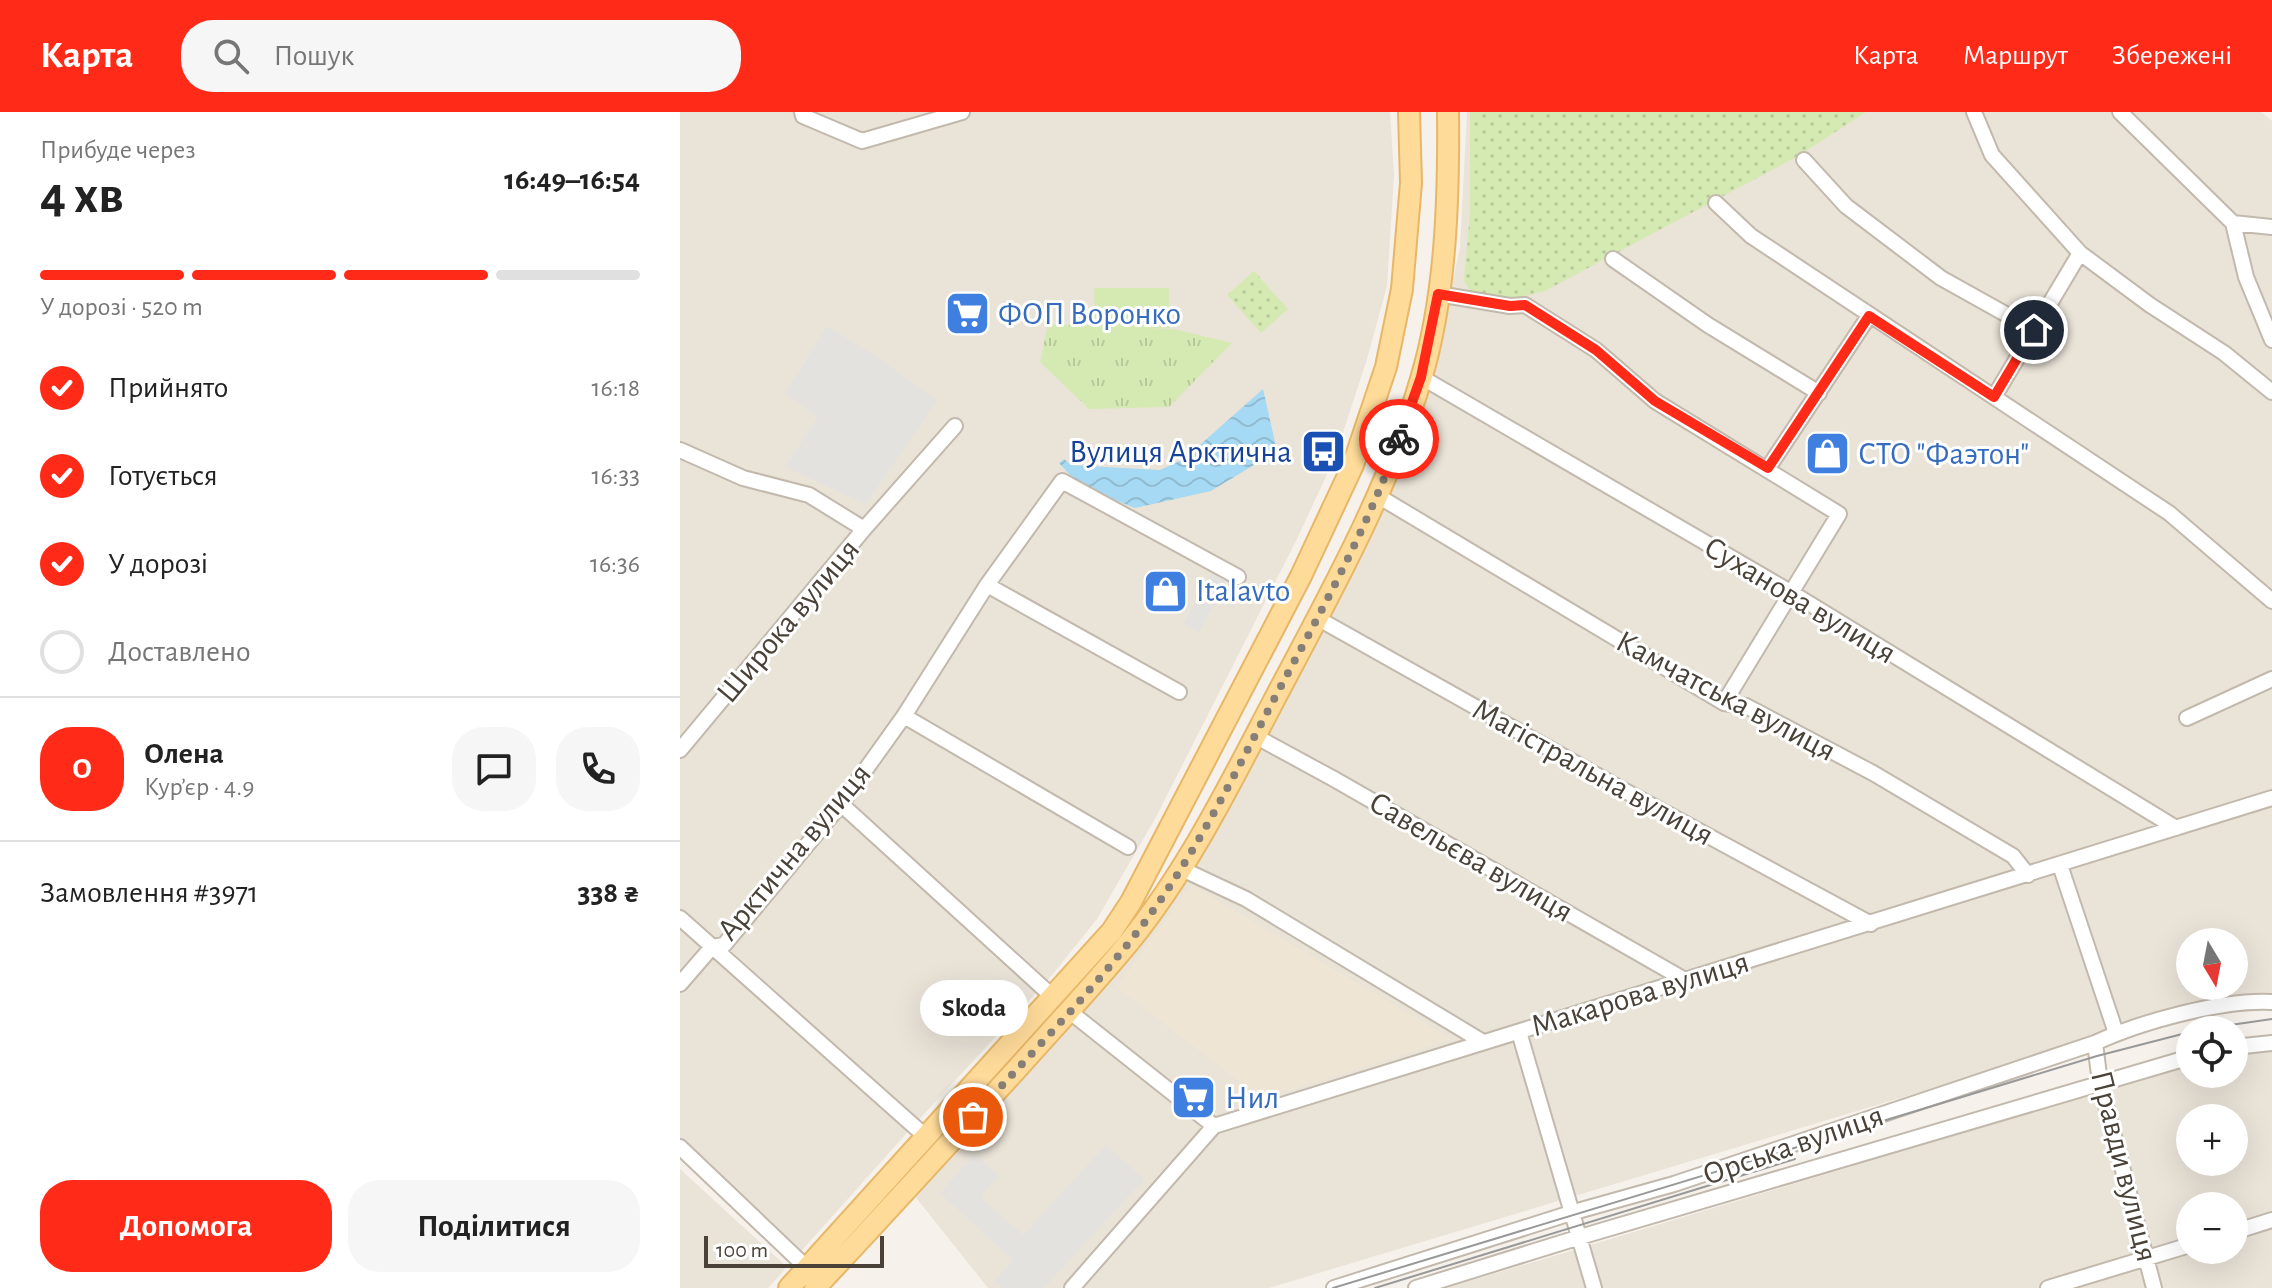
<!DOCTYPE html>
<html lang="uk">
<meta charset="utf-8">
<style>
:root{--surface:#fff;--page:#f6f6f6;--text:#222;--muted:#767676;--line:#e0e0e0;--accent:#ff2a18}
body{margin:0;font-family:"Alegreya Sans",sans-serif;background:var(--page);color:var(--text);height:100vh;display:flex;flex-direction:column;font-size:30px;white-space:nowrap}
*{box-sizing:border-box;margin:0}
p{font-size:26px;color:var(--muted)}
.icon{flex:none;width:44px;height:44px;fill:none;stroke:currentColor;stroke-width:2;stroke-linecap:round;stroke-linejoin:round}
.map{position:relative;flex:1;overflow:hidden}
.side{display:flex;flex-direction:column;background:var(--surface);width:680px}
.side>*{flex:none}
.needle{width:52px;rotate:170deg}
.fabs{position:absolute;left:1496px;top:816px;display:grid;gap:16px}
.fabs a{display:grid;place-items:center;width:72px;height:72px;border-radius:50%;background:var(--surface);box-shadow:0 8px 32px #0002;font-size:40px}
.scale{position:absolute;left:24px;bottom:20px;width:180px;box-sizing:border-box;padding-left:8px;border:4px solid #4a4238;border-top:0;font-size:22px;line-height:28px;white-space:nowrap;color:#4a4238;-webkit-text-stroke:6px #fff;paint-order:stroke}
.pin{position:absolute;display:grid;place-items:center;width:68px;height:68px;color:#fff;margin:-34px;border:4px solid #fff;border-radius:50%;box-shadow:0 2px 8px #0007}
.courier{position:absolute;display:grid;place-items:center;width:80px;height:80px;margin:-40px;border:6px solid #ff2a18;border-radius:50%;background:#fff;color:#222;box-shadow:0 2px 10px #0007}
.bubble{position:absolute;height:56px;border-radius:28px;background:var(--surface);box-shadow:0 8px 32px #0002;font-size:26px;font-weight:600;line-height:56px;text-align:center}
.overview em{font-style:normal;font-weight:600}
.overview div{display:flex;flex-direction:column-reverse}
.overview{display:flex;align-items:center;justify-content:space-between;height:136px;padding:0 40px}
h1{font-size:52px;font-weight:600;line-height:60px}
.bar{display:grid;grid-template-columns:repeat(4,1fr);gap:12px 8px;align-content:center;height:96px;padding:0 40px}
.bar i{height:10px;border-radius:6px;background:var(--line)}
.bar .active{background:var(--accent)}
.bar p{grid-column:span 4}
.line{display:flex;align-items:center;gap:20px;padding:0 40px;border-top:2px solid var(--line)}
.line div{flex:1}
.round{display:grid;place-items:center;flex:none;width:84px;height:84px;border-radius:32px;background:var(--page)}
ol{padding:0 40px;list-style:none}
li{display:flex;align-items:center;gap:24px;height:88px}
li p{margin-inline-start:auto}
li .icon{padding:8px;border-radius:50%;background:var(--accent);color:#fff;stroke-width:4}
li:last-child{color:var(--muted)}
li i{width:44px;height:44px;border:4px solid var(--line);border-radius:50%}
.action{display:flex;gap:16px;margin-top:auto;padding:16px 40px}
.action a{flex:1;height:92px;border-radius:32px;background:var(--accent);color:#fff;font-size:32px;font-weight:600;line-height:92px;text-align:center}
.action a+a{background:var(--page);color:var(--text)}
header{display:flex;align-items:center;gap:48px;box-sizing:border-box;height:112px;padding:0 40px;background:var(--accent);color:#fff}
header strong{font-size:38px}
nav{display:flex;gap:44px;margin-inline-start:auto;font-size:28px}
.search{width:560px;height:72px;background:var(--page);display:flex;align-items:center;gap:20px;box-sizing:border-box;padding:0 28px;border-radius:32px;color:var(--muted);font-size:30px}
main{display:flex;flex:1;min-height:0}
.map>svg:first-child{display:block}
.residential{fill:#eae3d8;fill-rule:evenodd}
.education{fill:#efe5d4}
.grass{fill:url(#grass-dots)}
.park{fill:url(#park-tufts)}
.garden{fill:#d5eab3}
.parking{fill:#e4e2df}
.water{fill:url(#water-waves)}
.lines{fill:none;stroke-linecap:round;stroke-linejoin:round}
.street-casing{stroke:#c2b9ac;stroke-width:18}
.primary-casing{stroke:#e7b767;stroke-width:24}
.street{stroke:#fff;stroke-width:14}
.primary{stroke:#ffdb9a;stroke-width:20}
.tram{stroke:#999;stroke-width:2}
.done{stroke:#867f77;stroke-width:8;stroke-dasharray:0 14.4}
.route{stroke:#ff2a18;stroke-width:10}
.labels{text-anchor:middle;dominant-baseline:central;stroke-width:6;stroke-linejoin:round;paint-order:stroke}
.shop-label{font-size:32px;fill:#366cbe;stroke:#fff;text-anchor:start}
.transit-label{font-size:32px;fill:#164399;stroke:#fff;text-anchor:end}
.street-label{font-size:32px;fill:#4a4238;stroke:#fff}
</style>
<header>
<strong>Карта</strong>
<div class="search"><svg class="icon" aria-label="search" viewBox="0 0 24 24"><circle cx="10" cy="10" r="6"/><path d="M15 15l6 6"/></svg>Пошук</div>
<nav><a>Карта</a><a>Маршрут</a><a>Збережені</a></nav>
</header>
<main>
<section class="side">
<div class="overview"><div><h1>4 хв</h1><p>Прибуде через</p></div><em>16:49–16:54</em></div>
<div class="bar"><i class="active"></i><i class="active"></i><i class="active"></i><i></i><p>У дорозі · 520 m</p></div>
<ol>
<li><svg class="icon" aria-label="check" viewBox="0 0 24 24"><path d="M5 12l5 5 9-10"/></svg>Прийнято<p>16:18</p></li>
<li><svg class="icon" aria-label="check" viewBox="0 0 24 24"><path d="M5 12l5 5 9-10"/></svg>Готується<p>16:33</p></li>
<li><svg class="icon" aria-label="check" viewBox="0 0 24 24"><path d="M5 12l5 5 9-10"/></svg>У дорозі<p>16:36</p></li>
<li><i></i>Доставлено</li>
</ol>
<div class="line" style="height:144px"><b class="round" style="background:var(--accent);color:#fff">О</b><div><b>Олена</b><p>Кур’єр · 4.9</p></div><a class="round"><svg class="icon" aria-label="chat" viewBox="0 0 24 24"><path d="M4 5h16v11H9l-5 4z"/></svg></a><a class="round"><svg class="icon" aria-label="phone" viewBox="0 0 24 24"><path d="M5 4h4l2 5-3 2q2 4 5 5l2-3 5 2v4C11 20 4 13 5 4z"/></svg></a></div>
<div class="line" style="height:104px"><div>Замовлення #3971</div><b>338 ₴</b></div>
<div class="action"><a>Допомога</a><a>Поділитися</a></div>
</section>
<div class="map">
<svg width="1592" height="1176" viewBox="0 0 1592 1176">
<defs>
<pattern id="grass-dots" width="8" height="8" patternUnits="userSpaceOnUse" patternTransform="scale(2)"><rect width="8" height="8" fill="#d5eab3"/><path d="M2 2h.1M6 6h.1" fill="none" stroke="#b8ca9b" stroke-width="1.8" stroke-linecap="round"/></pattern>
<pattern id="park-tufts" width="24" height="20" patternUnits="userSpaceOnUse" patternTransform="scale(2)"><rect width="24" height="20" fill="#d5eab3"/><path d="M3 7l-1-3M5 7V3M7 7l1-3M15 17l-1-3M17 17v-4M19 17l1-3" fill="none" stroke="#b8ca9b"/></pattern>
<pattern id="water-waves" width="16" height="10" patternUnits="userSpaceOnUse" patternTransform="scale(2)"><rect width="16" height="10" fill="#a6d9f3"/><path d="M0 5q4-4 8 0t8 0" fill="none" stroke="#90bbd1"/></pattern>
</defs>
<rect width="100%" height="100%" fill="#f6f1eb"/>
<path class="residential" d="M0 0H710L714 63 707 174 687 247 655 345 617 427 476 705 417 807 368 868 233 1014 115 1146 0 1035Z
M787 0H1581L1592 9V887L1566 882 589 1176H308L230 1078 506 759 751 267 780 136ZM1510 830H1554V874H1510Z
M1592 938V1176H767L1510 953V962H1554V942ZM1510 1006H1554V1050H1510ZM1510 1094H1554V1138H1510Z
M0 1057 107 1155 88 1176H0Z"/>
<path class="education" d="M511 773 772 927 582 987 437 875Z"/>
<path class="grass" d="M790 0H1186L1120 43 865 179 833 187 792 182 784 169 790 100Z
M574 159 608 197 581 221 547 183Z"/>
<path class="park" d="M368 212 494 217 552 231 489 295 409 297 360 250Z"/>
<path class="garden" d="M414 176H489V216L415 217Z"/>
<path class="parking" d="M147 214 194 243 257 288 186 392 105 355 138 305 105 282Z
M531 461 546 469 519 520 504 512Z
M426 1033 464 1067 364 1176H322L314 1169 333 1148 260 1081 295 1042 319 1064 300 1085 343 1123Z"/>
<path class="water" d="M583 277 597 339 531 379 455 396 400 374 379 351 384 347 391 353 480 358 504 347Z"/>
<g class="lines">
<defs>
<path id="street" d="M122 0 123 4 182 29 282 0
M1294 0 1312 43 1400 141 1470 193 1544 241 1592 280
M1440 0 1553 111 1592 115
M1124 48 1166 94 1261 166 1354 218
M1036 91 1071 124 1489 401 1592 489
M1553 111 1566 165 1592 228
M933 147 1028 213 1139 281
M758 182 830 194 845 193 916 238 975 289 1159 402 1044 591
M741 265 1112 481 1496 716
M1314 285 1400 141
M0 338 63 366 129 383 184 417
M1088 356 1189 204
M698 384 1044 591 1066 594 1193 661 1333 744 1348 763
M307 473 499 580
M637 506 936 674 1191 812
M224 604 448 735
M1507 606 1592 567
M575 624 654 667 1005 868
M0 638 184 417 275 314
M161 692 373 885
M1380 753 1436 921
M502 757 566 787 803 930
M0 806 245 1024
M0 872 32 835 44 833 161 692 224 604 307 473 382 369 558 465
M389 899 534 1014
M839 920 914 1176
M1415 931 1420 971 1474 1176
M1554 935 1592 931
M0 1035 127 1156
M1554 1120 1592 1108
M392 1176 534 1014 1592 686
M654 1176 894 1100 994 1072 1415 931C1460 910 1543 887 1592 890
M736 1176 900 1125 1510 945
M1368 1176 1510 1133"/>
<path id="primary" d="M109 1176 432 819 451 790 621 464 673 353 706 255 722 177 731 71 729 0
M135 1176C203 1104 269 1031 336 958 374 915 414 873 450 829 508 757 549 674 592 592 647 487 707 382 741 267 766 184 769 86 768 0"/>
</defs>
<use href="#street" class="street-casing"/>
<use href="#primary" class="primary-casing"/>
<use href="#street" class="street"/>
<use href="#primary" class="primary"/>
<path class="tram" d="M1516 918 1592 907
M653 1176 1417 944 1510 920
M695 1176 1115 1047"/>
</g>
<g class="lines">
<path class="done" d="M293 1005C346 947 402 890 451 828 509 755 550 671 593 589 639 503 687 418 719 327"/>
<path class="route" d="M719 327 741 265 758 182 830 194 845 193 916 238 975 289 1088 356 1189 204 1314 285 1354 218"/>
</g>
<defs>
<symbol id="supermarket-square" viewBox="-11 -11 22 22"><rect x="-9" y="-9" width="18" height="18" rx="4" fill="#3f7fe0" stroke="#fff"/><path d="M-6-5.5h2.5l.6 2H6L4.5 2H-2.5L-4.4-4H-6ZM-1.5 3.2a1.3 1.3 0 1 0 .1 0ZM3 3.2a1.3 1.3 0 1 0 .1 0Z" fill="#fff"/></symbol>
<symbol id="bus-square" viewBox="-11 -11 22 22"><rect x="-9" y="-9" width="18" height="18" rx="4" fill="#1a4fb4" stroke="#fff"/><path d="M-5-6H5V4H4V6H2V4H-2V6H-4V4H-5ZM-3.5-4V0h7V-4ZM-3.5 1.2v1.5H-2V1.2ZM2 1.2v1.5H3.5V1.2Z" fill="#fff"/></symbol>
<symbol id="shop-square" viewBox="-11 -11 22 22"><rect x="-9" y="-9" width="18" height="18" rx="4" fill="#3f7fe0" stroke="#fff"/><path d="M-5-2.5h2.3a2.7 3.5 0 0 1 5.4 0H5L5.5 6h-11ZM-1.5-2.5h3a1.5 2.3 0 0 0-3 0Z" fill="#fff"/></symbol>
</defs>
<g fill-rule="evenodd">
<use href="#supermarket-square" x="262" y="176" width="51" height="51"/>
<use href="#bus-square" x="618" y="314" width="51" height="51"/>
<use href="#shop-square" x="1122" y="316" width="51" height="51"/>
<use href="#shop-square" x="460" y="454" width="51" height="51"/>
<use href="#supermarket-square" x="488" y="960" width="51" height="51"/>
</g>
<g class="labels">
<g class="shop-label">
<text x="318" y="202">ФОП Воронко</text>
<text x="1178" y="342">СТО "Фаэтон"</text>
<text x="516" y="479">Italavto</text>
<text x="545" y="986">Нил</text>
</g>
<g class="transit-label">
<text x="612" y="340">Вулиця Арктична</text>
</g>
<g class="street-label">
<text transform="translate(1120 488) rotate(31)">Суханова вулиця</text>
<text transform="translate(108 509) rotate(-50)">Широка вулиця</text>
<text transform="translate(1046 584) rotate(28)">Камчатська вулиця</text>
<text transform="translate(913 660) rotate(29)">Магістральна вулиця</text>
<text transform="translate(114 740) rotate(-50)">Арктична вулиця</text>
<text transform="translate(791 745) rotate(30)">Савельєва вулиця</text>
<text transform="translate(960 882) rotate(-17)">Макарова вулиця</text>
<text transform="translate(1113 1033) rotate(-19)">Орська вулиця</text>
<text transform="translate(1444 1054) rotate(76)">Правди вулиця</text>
</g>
</g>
</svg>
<div class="fabs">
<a><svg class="needle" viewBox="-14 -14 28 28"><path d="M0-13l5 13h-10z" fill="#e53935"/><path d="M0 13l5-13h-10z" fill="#767676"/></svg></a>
<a><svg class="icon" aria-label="locate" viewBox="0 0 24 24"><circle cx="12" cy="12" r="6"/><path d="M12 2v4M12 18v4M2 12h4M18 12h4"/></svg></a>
<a>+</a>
<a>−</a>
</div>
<div class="scale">100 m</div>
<div class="pin" style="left:293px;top:1005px;background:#ea580c"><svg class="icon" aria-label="bag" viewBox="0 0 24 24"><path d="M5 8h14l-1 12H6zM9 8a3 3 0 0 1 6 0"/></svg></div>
<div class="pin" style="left:1354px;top:218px;background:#1f2937"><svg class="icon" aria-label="home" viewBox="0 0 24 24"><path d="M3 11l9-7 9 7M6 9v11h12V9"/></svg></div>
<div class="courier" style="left:719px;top:327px"><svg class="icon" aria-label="bike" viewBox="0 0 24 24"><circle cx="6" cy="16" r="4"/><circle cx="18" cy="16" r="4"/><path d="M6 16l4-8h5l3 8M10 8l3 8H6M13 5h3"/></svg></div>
<div class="bubble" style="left:240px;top:868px;width:108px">Skoda</div>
</div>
</main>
